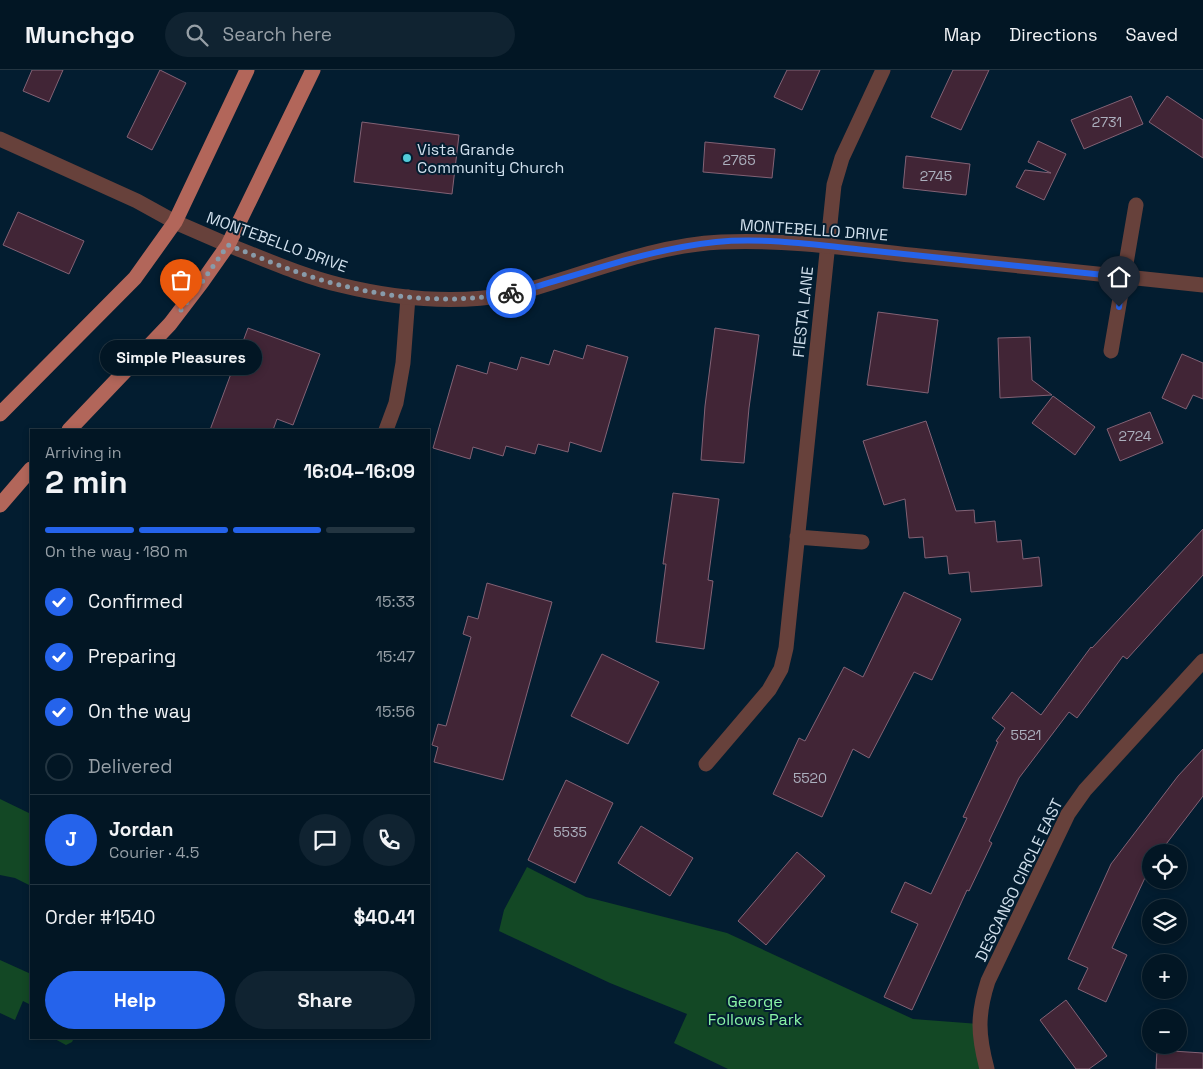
<!DOCTYPE html>
<meta charset="utf-8">
<style>
:root{--surface:#021624;--page:#102331;--text:#f1f3f6;--muted:#969fa6;--line:#233541;--accent:#2563eb}
body{margin:0;font-family:"Space Grotesk",sans-serif;background:var(--page);color:var(--text);height:100vh;display:flex;flex-direction:column;font-size:19px;white-space:nowrap}
*{box-sizing:border-box;margin:0}
p{font-size:16px;color:var(--muted)}
.icon{flex:none;width:28px;height:28px;fill:none;stroke:currentColor;stroke-width:2;stroke-linecap:round;stroke-linejoin:round}
.map{position:relative;flex:1;overflow:hidden}
.side{position:absolute;left:30px;top:359px;width:400px;height:610px;display:flex;flex-direction:column;background:var(--surface);border-radius:0px;box-shadow:0 2px 8px #0003,0 0 0 1px var(--line)}
.side>*{flex:none}
.tools{position:absolute;left:1142px;top:774px;display:grid;gap:10px}
.tools a{display:grid;place-items:center;width:45px;height:45px;border-radius:50%;background:var(--surface);box-shadow:0 2px 8px #0003,0 0 0 1px var(--line);font-size:25px}
.pin{position:absolute;display:grid;place-items:center;width:42px;height:42px;color:#fff;margin:-51px -21px;border-radius:50% 50% 50% 0;rotate:-45deg;box-shadow:0 0 5px #0007}
.pin .icon{rotate:45deg}
.courier{position:absolute;display:grid;place-items:center;width:50px;height:50px;margin:-25px;border:4px solid #2563eb;border-radius:50%;background:#fff;color:#222;box-shadow:0 1px 6px #0007}
.bubble{position:absolute;height:35px;border-radius:18px;background:var(--surface);box-shadow:0 2px 8px #0003,0 0 0 1px var(--line);font-size:16px;font-weight:800;line-height:35px;text-align:center}
.headline em{font-style:normal;font-weight:800}
.headline div{display:flex;flex-direction:column-reverse}
.headline{display:flex;align-items:center;justify-content:space-between;height:85px;padding:0 15px}
h1{font-size:32px;font-weight:800;line-height:38px}
.bar{display:grid;grid-template-columns:repeat(4,1fr);gap:8px 5px;align-content:center;height:60px;padding:0 15px}
.bar i{height:6px;border-radius:4px;background:var(--line)}
.bar .on{background:var(--accent)}
.bar p{grid-column:span 4}
.line{display:flex;align-items:center;gap:12px;padding:0 15px;border-top:1px solid var(--line)}
.line div{flex:1}
.round{display:grid;place-items:center;flex:none;width:52px;height:52px;border-radius:26px;background:var(--page)}
ol{padding:0 15px;list-style:none}
li{display:flex;align-items:center;gap:15px;height:55px}
li p{margin-inline-start:auto}
li .icon{padding:5px;border-radius:50%;background:var(--accent);color:#fff;stroke-width:4}
li:last-child{color:var(--muted)}
li i{width:28px;height:28px;border:2px solid var(--line);border-radius:50%}
.cta{display:flex;gap:10px;margin-top:auto;padding:10px 15px}
.cta a{flex:1;height:58px;border-radius:30px;background:var(--accent);color:#fff;font-size:20px;font-weight:800;line-height:58px;text-align:center}
.cta a+a{background:var(--page);color:var(--text)}
header{display:flex;align-items:center;gap:30px;box-sizing:border-box;height:70px;padding:0 25px;background:var(--surface);border-bottom:1px solid var(--line)}
header strong{font-size:24px}
nav{display:flex;gap:28px;margin-inline-start:auto;font-size:18px}
.search{width:350px;height:45px;background:var(--page);display:flex;align-items:center;gap:12px;box-sizing:border-box;padding:0 18px;border-radius:28px;color:var(--muted);font-size:19px}
.map>svg:first-child{display:block}
.green{fill:#134825}
.building{fill:#412536;stroke:#826275}
.lines{fill:none;stroke-linecap:round;stroke-linejoin:round}
.minor{stroke:#67413b;stroke-width:15}
.tertiary{stroke:#67413b;stroke-width:15}
.primary{stroke:#b2665a;stroke-width:15}
.done{stroke:#889baa;stroke-width:5;stroke-dasharray:0 9}
.route{stroke:#2563eb;stroke-width:6}
.poi-dot{fill:#52cbd9;stroke:#031d30;stroke-width:2}
.labels{text-anchor:middle;dominant-baseline:central;stroke-width:4;stroke-linejoin:round;paint-order:stroke}
.number-label{font-size:14px;fill:#acb0be}
.poi-label{font-size:16px;fill:#d0dfec;stroke:#031d30;text-anchor:start}
.street-label{font-size:16px;fill:#d0dfec;stroke:#031d30}
.park-label{font-size:16px;fill:#8af5a6;stroke:#031d30}
</style>
<header>
<strong>Munchgo</strong>
<div class="search"><svg class="icon" aria-label="search" viewBox="0 0 24 24"><circle cx="10" cy="10" r="6"/><path d="M15 15l6 6"/></svg>Search here</div>
<nav><a>Map</a><a>Directions</a><a>Saved</a></nav>
</header>
<div class="map">
<svg width="1203" height="999" viewBox="0 0 1203 999">
<rect width="100%" height="100%" fill="#031d30"/>
<path class="green" d="M0 729 31 744V816L15 808 0 805Z
M527 797 586 827 727 863 913 949 979 954 987 999H728L674 973 687 944 610 913 499 861 504 840Z
M0 890 31 904V935L23 931 15 950 0 943Z
M53 968H74L72 972 66 975Z"/>
<path class="building" d="M32 0H63L49 32 23 21Z
M160 0 186 13 152 80 127 67Z
M787 0H820L802 40 774 27Z
M953 0H989L961 60 931 47Z
M1131 26 1143 54 1084 79 1071 50Z
M1167 26 1203 50V88L1149 52Z
M362 52 459 65 452 124 354 112Z
M1038 71 1066 84 1044 130 1016 117 1025 100 1051 103 1028 92Z
M705 72 775 79 772 108 703 102Z
M906 86 970 94 966 125 903 118Z
M18 142 84 171 69 204 3 175Z
M878 242 938 250 928 323 867 315Z
M248 258 320 284 293 355 277 349 273 360H210Z
M715 258 759 265 749 338 744 393 701 390 705 336Z
M1030 267 1032 310 1052 325 1000 328 998 268Z
M587 275 628 287 601 382 570 372 568 382 538 374 535 384 506 376 503 386 473 377 470 389 433 378 457 295 487 304 490 292 517 300 521 287 549 295 554 280 583 289Z
M1182 284 1203 293V329L1193 325 1186 339 1162 328Z
M1053 326 1095 357 1075 385 1032 353Z
M1150 342 1163 373 1120 391 1107 359Z
M926 351 956 441 974 440 975 453 995 451 997 472 1021 470 1023 489 1039 487 1042 516 971 522 969 502 949 504 947 486 925 488 923 467 909 468 905 429 884 435 863 371Z
M673 423 719 429 708 510 713 511 704 579 656 572 666 494H663Z
M1203 459V505L1127 589 1123 586 1077 648 1069 642 1019 708 989 771 992 773 969 821 967 820 912 940 884 927 918 854 891 842 905 812 931 824 967 748 963 747 998 672 996 671 1005 658 992 648 1012 622 1041 645 1091 577 1092 578Z
M487 513 552 532 503 710 434 692 438 677 432 675 438 654 446 656 471 567 463 564 468 546 478 549Z
M904 522 961 549 932 610 914 602 869 688 853 679 822 747 773 724 799 668 805 671 844 597 863 607Z
M602 584 659 612 628 674 571 646Z
M1203 679V726L1160 782H1151V795L1112 878 1127 885 1106 932 1078 919 1088 898 1068 889 1111 794 1178 706Z
M566 710 613 733 575 813 528 790Z
M641 756 693 788 670 826 618 793Z
M797 782 825 806 766 875 738 851Z
M1066 930 1107 986 1089 999H1076L1040 950Z
M1157 980 1203 983V999H1156Z"/>
<g class="lines">
<path class="minor" d="M175 152 228 175
M1111 281 1136 135
M386 360 396 333 403 293 408 227
M797 467 862 472
M706 694 769 620 781 599 786 578 834 115 842 88 883 0
M987 999C978 965 977 945 988 911L1068 744 1085 720 1203 591"/>
<path class="tertiary" d="M0 69 137 131 175 152
M228 175C265 189 302 206 340 215 401 230 467 236 528 220 591 202 655 175 721 172 787 169 854 179 920 186 1014 195 1109 205 1203 215"/>
<path class="primary" d="M0 344 135 208 175 152 247 0
M69 360 170 254 202 212 228 175 313 0
M0 435 31 399"/>
</g>
<g class="lines">
<path class="done" d="M181 240 202 212 228 175C264 189 302 206 340 215 395 229 454 234 511 223"/>
<path class="route" d="M511 223 525 220C588 202 650 179 716 172 766 167 824 176 875 181 958 190 1040 198 1123 207L1119 237"/>
</g>
<circle class="poi-dot" cx="407" cy="88" r="5"/>
<g class="labels">
<g class="number-label">
<text x="1107" y="52">2731</text>
<text x="739" y="90">2765</text>
<text x="936" y="106">2745</text>
<text x="1135" y="366">2724</text>
<text x="1026" y="665">5521</text>
<text x="810" y="708">5520</text>
<text x="570" y="762">5535</text>
</g>
<g class="poi-label">
<text x="417" y="79">Vista Grande<tspan x="417" dy="18">Community Church</tspan></text>
</g>
<g class="street-label">
<text transform="translate(814 160) rotate(4)">MONTEBELLO DRIVE</text>
<text transform="translate(277 172) rotate(20)">MONTEBELLO DRIVE</text>
<text transform="translate(803 242) rotate(-84)">FIESTA LANE</text>
<text transform="translate(1019 810) rotate(-64)">DESCANSO CIRCLE EAST</text>
</g>
<g class="park-label">
<text x="755" y="931">George<tspan x="755" dy="18">Follows Park</tspan></text>
</g>
</g>
</svg>
<div class="tools">
<a><svg class="icon" aria-label="locate" viewBox="0 0 24 24"><circle cx="12" cy="12" r="6"/><path d="M12 2v4M12 18v4M2 12h4M18 12h4"/></svg></a>
<a><svg class="icon" aria-label="layers" viewBox="0 0 24 24"><path d="M12 4l9 5-9 5-9-5zM3 14l9 5 9-5"/></svg></a>
<a>+</a>
<a>−</a>
</div>
<div class="pin" style="left:181px;top:240px;background:#ea580c"><svg class="icon" aria-label="bag" viewBox="0 0 24 24"><path d="M5 8h14l-1 12H6zM9 8a3 3 0 0 1 6 0"/></svg></div>
<div class="pin" style="left:1119px;top:237px;background:#1f2937"><svg class="icon" aria-label="home" viewBox="0 0 24 24"><path d="M3 11l9-7 9 7M6 9v11h12V9"/></svg></div>
<div class="courier" style="left:511px;top:223px"><svg class="icon" aria-label="bike" viewBox="0 0 24 24"><circle cx="6" cy="16" r="4"/><circle cx="18" cy="16" r="4"/><path d="M6 16l4-8h5l3 8M10 8l3 8H6M13 5h3"/></svg></div>
<div class="bubble" style="left:100px;top:270px;width:162px">Simple Pleasures</div>
<section class="side">
<div class="headline"><div><h1>2 min</h1><p>Arriving in</p></div><em>16:04–16:09</em></div>
<div class="bar"><i class="on"></i><i class="on"></i><i class="on"></i><i></i><p>On the way · 180 m</p></div>
<ol>
<li><svg class="icon" aria-label="check" viewBox="0 0 24 24"><path d="M5 12l5 5 9-10"/></svg>Confirmed<p>15:33</p></li>
<li><svg class="icon" aria-label="check" viewBox="0 0 24 24"><path d="M5 12l5 5 9-10"/></svg>Preparing<p>15:47</p></li>
<li><svg class="icon" aria-label="check" viewBox="0 0 24 24"><path d="M5 12l5 5 9-10"/></svg>On the way<p>15:56</p></li>
<li><i></i>Delivered</li>
</ol>
<div class="line" style="height:90px"><b class="round" style="background:var(--accent);color:#fff">J</b><div><b>Jordan</b><p>Courier · 4.5</p></div><a class="round"><svg class="icon" aria-label="chat" viewBox="0 0 24 24"><path d="M4 5h16v11H9l-5 4z"/></svg></a><a class="round"><svg class="icon" aria-label="phone" viewBox="0 0 24 24"><path d="M5 4h4l2 5-3 2q2 4 5 5l2-3 5 2v4C11 20 4 13 5 4z"/></svg></a></div>
<div class="line" style="height:65px"><div>Order #1540</div><b>$40.41</b></div>
<div class="cta"><a>Help</a><a>Share</a></div>
</section>
</div>
